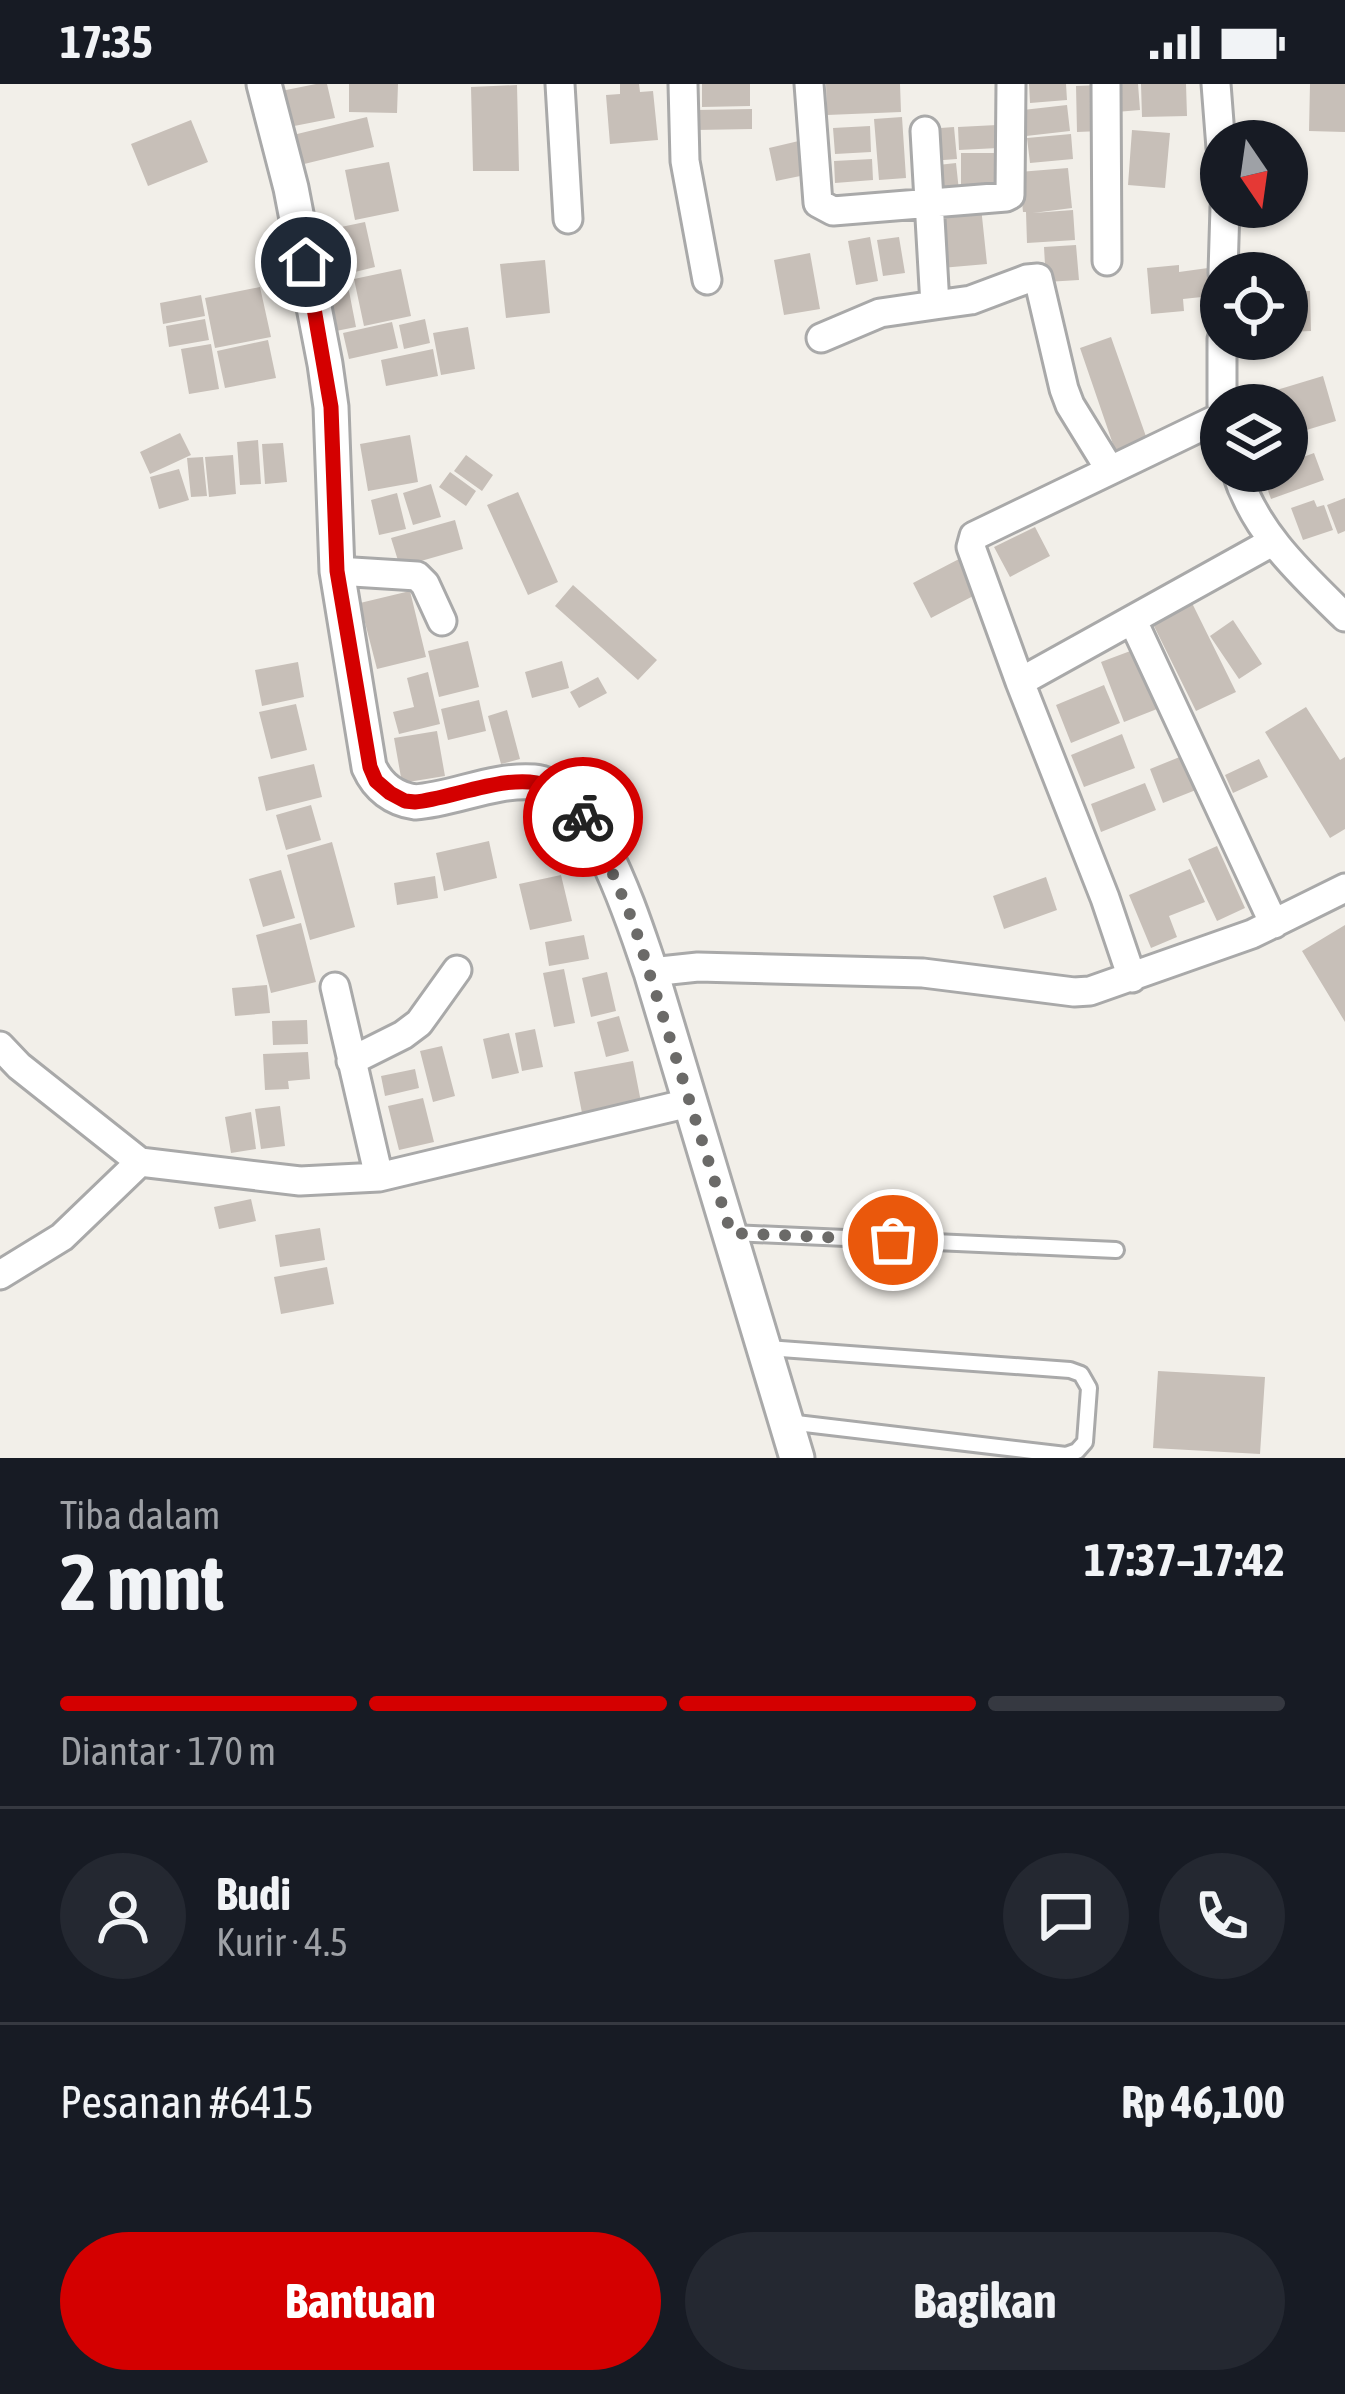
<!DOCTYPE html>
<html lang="id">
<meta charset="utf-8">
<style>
:root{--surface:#171b24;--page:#242831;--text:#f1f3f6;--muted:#9ea1a6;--line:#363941;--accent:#d40000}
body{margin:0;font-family:"Asap Condensed",sans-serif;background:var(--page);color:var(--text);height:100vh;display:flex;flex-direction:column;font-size:45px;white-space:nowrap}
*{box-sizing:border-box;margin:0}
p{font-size:39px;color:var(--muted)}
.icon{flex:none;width:66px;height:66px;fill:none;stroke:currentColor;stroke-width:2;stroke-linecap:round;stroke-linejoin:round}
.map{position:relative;height:1374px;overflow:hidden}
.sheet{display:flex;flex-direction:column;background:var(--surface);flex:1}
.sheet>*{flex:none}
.needle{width:78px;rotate:167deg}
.tools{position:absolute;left:1200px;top:36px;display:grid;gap:24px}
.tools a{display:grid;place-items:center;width:108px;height:108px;border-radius:50%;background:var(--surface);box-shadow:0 3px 9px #0004;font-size:60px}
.pin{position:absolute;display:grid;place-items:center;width:102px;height:102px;color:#fff;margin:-51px;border:6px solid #fff;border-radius:50%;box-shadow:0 3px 12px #0007}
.courier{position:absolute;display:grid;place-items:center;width:120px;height:120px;margin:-60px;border:9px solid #d40000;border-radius:50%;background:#fff;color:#222;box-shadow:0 3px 15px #0007}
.summary em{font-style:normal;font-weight:700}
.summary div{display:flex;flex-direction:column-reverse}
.summary{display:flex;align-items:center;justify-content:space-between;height:204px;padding:0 60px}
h1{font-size:78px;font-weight:700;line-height:90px}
.bar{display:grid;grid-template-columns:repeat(4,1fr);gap:18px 12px;align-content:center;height:144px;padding:0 60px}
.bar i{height:15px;border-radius:9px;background:var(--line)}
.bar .selected{background:var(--accent)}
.bar p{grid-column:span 4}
.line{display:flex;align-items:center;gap:30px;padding:0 60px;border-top:3px solid var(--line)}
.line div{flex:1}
.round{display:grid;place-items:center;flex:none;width:126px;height:126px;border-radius:63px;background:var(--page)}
.primary-button{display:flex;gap:24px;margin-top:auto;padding:24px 60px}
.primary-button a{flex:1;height:138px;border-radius:72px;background:var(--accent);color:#fff;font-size:48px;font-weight:700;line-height:138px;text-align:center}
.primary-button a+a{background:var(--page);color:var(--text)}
.status{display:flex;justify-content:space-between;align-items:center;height:84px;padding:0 60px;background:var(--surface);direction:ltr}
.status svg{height:33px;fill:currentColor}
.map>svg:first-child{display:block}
.building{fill:#c7bfb8}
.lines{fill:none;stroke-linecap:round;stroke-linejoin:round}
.service-casing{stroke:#a9a9a9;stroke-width:20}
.minor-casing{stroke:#a9a9a9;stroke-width:33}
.tertiary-casing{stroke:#a9a9a9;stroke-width:39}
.service{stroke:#fff;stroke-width:14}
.minor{stroke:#fff;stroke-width:27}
.tertiary{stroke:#fff;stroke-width:33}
.done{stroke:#6b6a68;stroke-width:12;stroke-dasharray:0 21.6}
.route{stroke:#d40000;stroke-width:15}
</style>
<div class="status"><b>17:35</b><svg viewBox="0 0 49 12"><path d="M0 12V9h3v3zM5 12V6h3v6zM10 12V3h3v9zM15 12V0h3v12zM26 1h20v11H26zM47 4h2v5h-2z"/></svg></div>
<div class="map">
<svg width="1345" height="1374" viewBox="0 0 1345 1374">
<rect width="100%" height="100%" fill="#f2efe9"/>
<path class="building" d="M316 0H327L335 34 289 43 281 7Z
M349 0H398L397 29 349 28Z
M620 0H639L640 8 653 7 658 56 610 60 606 11 620 10Z
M702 0H750V22L702 23Z
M826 0H900L901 28 827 31Z
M1029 0H1066L1067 16 1030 19Z
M1113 0H1138L1140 26 1116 28Z
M1141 0H1186L1187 32 1142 33Z
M1310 0H1345V48L1309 47Z
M517 1 519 87H473L471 3Z
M1100 1 1101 47 1077 48 1076 2Z
M1067 21 1070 47 1026 52 1023 26Z
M752 25V45L696 46 695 26Z
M367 33 374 63 300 81 293 51Z
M902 33 906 94 879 96 874 35Z
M191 36 208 78 148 102 131 60Z
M997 41 998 64 959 66 958 43Z
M870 42 871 68 835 70 833 44Z
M954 43 957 75 930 77 927 45Z
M1132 46 1170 49 1165 104 1128 101Z
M1071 50 1073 75 1030 79 1027 54Z
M803 56 810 90 776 97 769 64Z
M961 69H1000L1001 108 961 109Z
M872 75 873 96 835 99 834 77Z
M389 78 399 127 355 136 345 86Z
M956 79 959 107 932 110 929 82Z
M1068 84 1072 124 1033 129 1073 126 1075 156 1027 159 1026 128H1023L1019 88Z
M981 123 987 180 941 184 937 127Z
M365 138 375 183 351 189 341 143Z
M339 147 348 189 323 194 314 152Z
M870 153 878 197 856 201 848 157Z
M899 153 905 189 883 192 877 156Z
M1076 161 1079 196 1046 198 1044 163Z
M810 169 820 225 784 231 774 176Z
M545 176 550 229 506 234 500 180Z
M1179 181V188L1208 184 1211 212 1183 215 1184 227 1151 230 1147 184Z
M401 185 411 232 364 242 354 195Z
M347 197 356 243 331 248 321 203Z
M260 203 271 253 215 264 205 214Z
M1287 207H1310L1311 247 1287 248Z
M201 211 205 232 163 240 160 219Z
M205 235 209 256 169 263 166 242Z
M425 235 430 259 404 265 399 241Z
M392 238 398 264 349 275 343 249Z
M468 243 475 285 441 291 433 249Z
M1111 253 1149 361 1117 372 1080 264Z
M268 256 276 294 225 304 217 267Z
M211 260 219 305 189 310 181 265Z
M433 265 438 292 386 302 381 276Z
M1323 292 1336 337 1287 352V321H1266L1263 310Z
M180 349 191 371 150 390 140 368Z
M410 351 418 398 368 407 360 360Z
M258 356 261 400 240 401 237 358Z
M283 359 287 398 265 400 262 360Z
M1314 369 1324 396 1271 415 1261 387H1287V379Z
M233 371 236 410 209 413 205 373Z
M466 371 493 391 482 407 454 387Z
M203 373 207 412 191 413 187 374Z
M179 385 189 416 159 425 150 393Z
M450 388 476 407 466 422 439 403Z
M431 400 441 433 413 441 403 409Z
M518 408 558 498 528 511 487 421Z
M397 409 406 445 379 451 371 416Z
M1345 414V447L1338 450 1327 421Z
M1314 416 1317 423 1324 421 1333 446 1303 456 1291 424Z
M455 436 463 465 400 483 391 454Z
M1035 443 1050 472 1010 493 994 463Z
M959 475 977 510 931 534 913 499Z
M573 501 657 576 638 596 555 522Z
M410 507 426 573 377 585 360 519Z
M1192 519 1236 608 1196 627 1152 538Z
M1233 536 1262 580 1239 595 1210 552Z
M468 557 479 603 439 613 428 567Z
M1133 566 1157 625 1124 638 1101 578Z
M562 577 569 604 532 614 525 588Z
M298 578 304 613 262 622 255 586Z
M428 588 440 640 399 650 393 628 414 623 407 594Z
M598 593 607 609 579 624 570 608Z
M1104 601 1120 639 1071 659 1056 621Z
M479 616 486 647 448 656 441 625Z
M296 620 307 666 271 675 259 628Z
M1306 623 1340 676 1345 673V745L1330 754 1265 648Z
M507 626 520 675 501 680 488 632Z
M437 647 445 692 402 699 394 654Z
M1122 650 1135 684 1084 703 1071 671Z
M1192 668 1206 702 1163 719 1150 685Z
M1259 675 1268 693 1233 709 1225 691Z
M314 680 322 713 266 727 258 693Z
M1145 699 1156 726 1101 748 1091 720Z
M311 721 321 756 286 766 276 731Z
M489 757 497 794 444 807 436 769Z
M332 758 355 843 310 856 287 771Z
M1217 762 1245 824 1217 837 1188 775Z
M1190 785 1205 818 1169 832 1177 853 1151 864 1129 811Z
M281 786 295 834 263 843 249 795Z
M561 791 572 837 530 846 519 800Z
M435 792 438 814 397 821 394 799Z
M1046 793 1057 826 1004 845 993 812Z
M301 839 316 898 271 909 256 851Z
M1345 841V938L1302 867Z
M584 851 589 875 549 882 545 858Z
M564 885 575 939 554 943 543 889Z
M607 888 616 927 591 933 582 894Z
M267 901 270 929 235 932 232 904Z
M619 932 629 967 606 973 597 938Z
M307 936 308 960 273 961 272 937Z
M535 945 543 983 522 987 515 949Z
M509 949 519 989 492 995 483 955Z
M442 962 455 1012 433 1018 420 967Z
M308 968 310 995 288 997 289 1005 265 1006 263 970Z
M633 977 641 1018 582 1029 574 988Z
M415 985 419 1004 385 1012 381 992Z
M423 1014 434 1058 399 1066 388 1022Z
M280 1022 285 1062 261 1065 255 1025Z
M251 1028 256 1065 231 1069 225 1033Z
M251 1115 256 1137 219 1145 214 1123Z
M320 1144 325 1176 280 1183 275 1151Z
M327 1183 334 1220 281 1230 274 1193Z
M1158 1287 1265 1293 1260 1370 1153 1364Z"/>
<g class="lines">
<defs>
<path id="service" d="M732 1149 1116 1166
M767 1264 1070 1286 1081 1290 1089 1304 1085 1358 1077 1367 1066 1371 788 1338"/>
<path id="minor" d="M560 0 568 135
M683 0 685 77 707 196
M809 0 818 119 833 127 1006 113 1010 111 1011 0
M1106 0 1107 177
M1216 0 1221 64
M925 47 935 221 971 216 1027 195 1038 194 1064 305 1070 321 1110 386
M1223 189 1225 123
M821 254 880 229 935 221
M1222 321V255
M1236 387C1255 448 1300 489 1345 533
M337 487 417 492 425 500 442 537
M1133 537 1274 840
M1020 598 971 463 974 452 1221 333
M651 888 698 883 923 889 1074 908 1090 907 1252 850 1345 804
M1132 894 1105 814 1020 598 1272 458
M335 903 379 1093
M0 962 19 982 140 1078
M351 977 403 951 419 939 457 886
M0 1191 62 1153 140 1078 300 1097 379 1093 689 1019"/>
<path id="tertiary" d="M264 0 291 104 325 280 331 323 337 487 369 683C378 703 394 715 415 718 455 715 493 695 534 698 594 703 634 840 651 888L797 1374"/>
</defs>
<use href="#service" class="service-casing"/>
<use href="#minor" class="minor-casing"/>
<use href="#tertiary" class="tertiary-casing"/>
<use href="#service" class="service"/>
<use href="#minor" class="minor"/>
<use href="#tertiary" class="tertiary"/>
</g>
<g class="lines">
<path class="done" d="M583 733 602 764 634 840 731 1149 893 1156"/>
<path class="route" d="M306 178 331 323 337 487 370 683 376 697 390 709 405 717 415 718C451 715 513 687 547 702 561 708 573 721 583 733"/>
</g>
</svg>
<div class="tools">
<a><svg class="needle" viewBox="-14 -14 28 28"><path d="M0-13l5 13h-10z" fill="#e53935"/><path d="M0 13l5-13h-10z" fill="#9ea1a6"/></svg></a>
<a><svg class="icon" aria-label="locate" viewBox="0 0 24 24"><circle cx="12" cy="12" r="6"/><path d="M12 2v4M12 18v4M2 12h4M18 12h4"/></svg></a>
<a><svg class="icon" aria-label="layers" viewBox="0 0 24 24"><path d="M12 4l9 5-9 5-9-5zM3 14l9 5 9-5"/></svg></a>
</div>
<div class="pin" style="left:893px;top:1156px;background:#ea580c"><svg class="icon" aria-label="bag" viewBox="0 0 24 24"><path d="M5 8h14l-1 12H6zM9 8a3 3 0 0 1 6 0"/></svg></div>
<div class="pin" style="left:306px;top:178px;background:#1f2937"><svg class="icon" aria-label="home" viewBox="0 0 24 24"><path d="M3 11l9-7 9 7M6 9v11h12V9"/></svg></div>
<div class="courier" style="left:583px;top:733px"><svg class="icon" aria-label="bike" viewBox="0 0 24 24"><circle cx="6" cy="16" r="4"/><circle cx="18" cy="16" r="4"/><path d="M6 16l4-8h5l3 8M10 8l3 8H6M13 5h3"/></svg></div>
</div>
<section class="sheet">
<div class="summary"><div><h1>2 mnt</h1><p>Tiba dalam</p></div><em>17:37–17:42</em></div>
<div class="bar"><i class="selected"></i><i class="selected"></i><i class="selected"></i><i></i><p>Diantar · 170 m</p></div>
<div class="line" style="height:216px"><a class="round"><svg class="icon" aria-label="person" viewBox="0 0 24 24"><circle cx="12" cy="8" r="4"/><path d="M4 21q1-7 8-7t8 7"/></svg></a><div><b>Budi</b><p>Kurir · 4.5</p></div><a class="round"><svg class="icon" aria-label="chat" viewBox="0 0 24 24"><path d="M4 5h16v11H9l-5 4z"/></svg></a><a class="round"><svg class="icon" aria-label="phone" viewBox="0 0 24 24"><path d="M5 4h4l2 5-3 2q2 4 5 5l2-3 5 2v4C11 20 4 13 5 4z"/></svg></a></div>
<div class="line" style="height:156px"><div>Pesanan #6415</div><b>Rp 46,100</b></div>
<div class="primary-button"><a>Bantuan</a><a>Bagikan</a></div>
</section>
